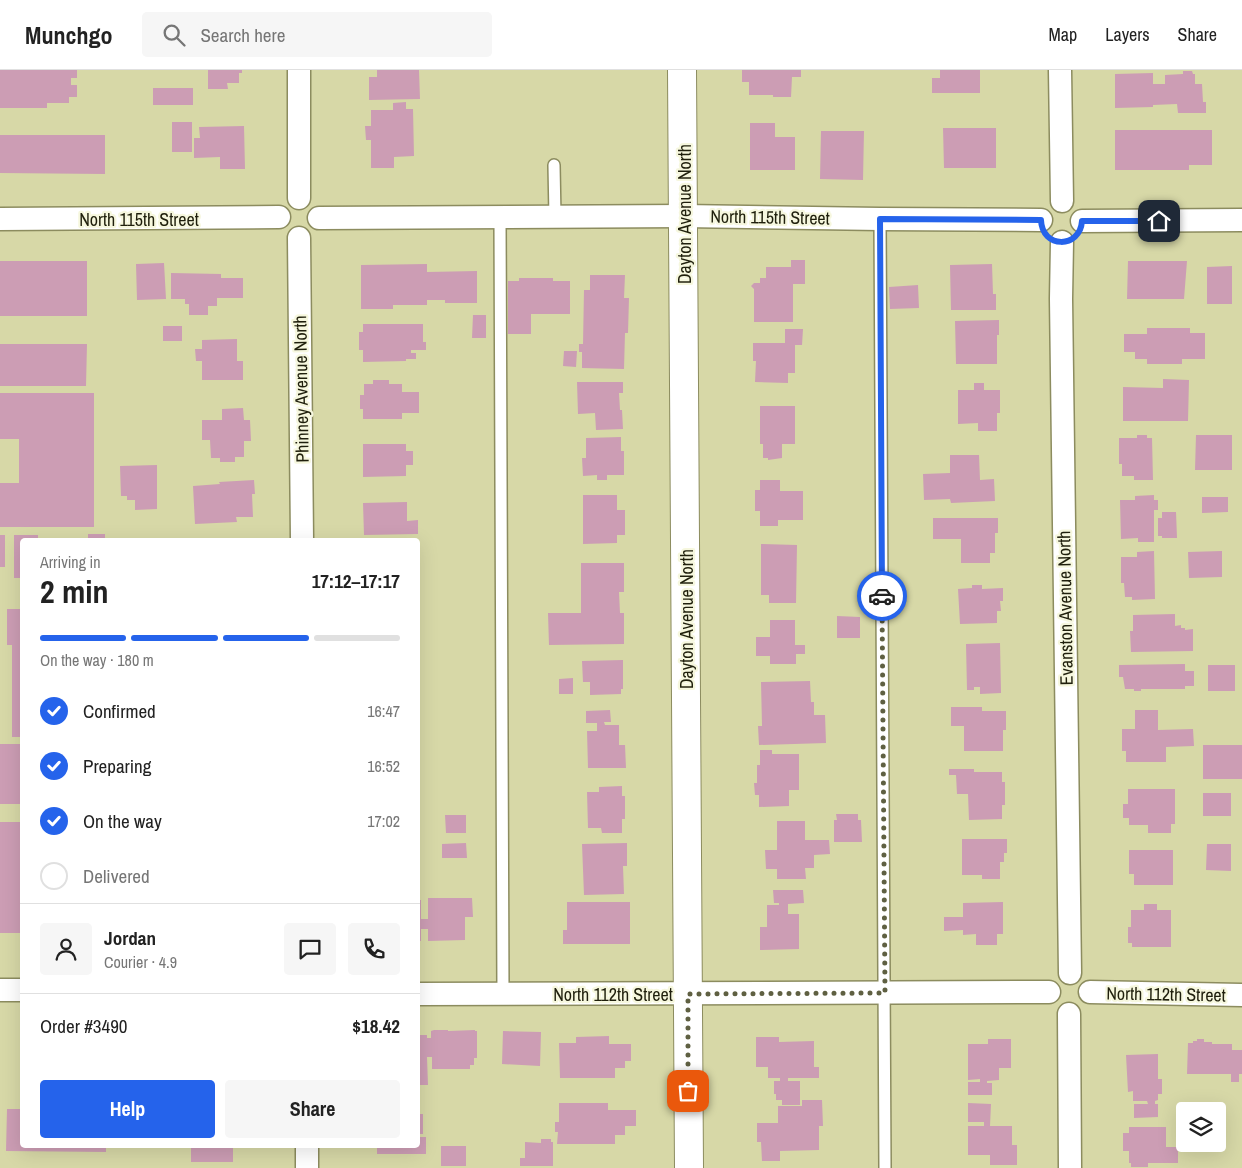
<!DOCTYPE html>
<meta charset="utf-8">
<style>
:root{--surface:#fff;--page:#f6f6f6;--text:#222;--muted:#767676;--line:#e0e0e0;--accent:#2563eb}
body{margin:0;font-family:"Archivo Narrow",sans-serif;background:var(--page);color:var(--text);height:100vh;display:flex;flex-direction:column;font-size:19px;white-space:nowrap}
*{box-sizing:border-box;margin:0}
p{font-size:16px;color:var(--muted)}
.icon{flex:none;width:28px;height:28px;fill:none;stroke:currentColor;stroke-width:2;stroke-linecap:round;stroke-linejoin:round}
.map{position:relative;flex:1;overflow:hidden}
.details{position:absolute;left:20px;top:468px;width:400px;height:610px;display:flex;flex-direction:column;background:var(--surface);border-radius:5px;box-shadow:0 5px 20px #0002}
.details>*{flex:none}
.buttons{position:absolute;left:1176px;top:1032px;display:grid;gap:10px}
.buttons a{display:grid;place-items:center;width:50px;height:50px;border-radius:5px;background:var(--surface);box-shadow:0 5px 20px #0002;font-size:25px}
.pin{position:absolute;display:grid;place-items:center;width:42px;height:42px;color:#fff;margin:-21px;border-radius:10px;box-shadow:0 2px 8px #0006}
.courier{position:absolute;display:grid;place-items:center;width:50px;height:50px;margin:-25px;border:4px solid #2563eb;border-radius:50%;background:#fff;color:#222;box-shadow:0 1px 6px #0007}
.overview em{font-style:normal;font-weight:800}
.overview div{display:flex;flex-direction:column-reverse}
.overview{display:flex;align-items:center;justify-content:space-between;height:85px;padding:0 20px}
h1{font-size:32px;font-weight:800;line-height:38px}
.bar{display:grid;grid-template-columns:repeat(4,1fr);gap:8px 5px;align-content:center;height:60px;padding:0 20px}
.bar i{height:6px;border-radius:4px;background:var(--line)}
.bar .selected{background:var(--accent)}
.bar p{grid-column:span 4}
.line{display:flex;align-items:center;gap:12px;padding:0 20px;border-top:1px solid var(--line)}
.line div{flex:1}
.round{display:grid;place-items:center;flex:none;width:52px;height:52px;border-radius:5px;background:var(--page)}
ol{padding:0 20px;list-style:none}
li{display:flex;align-items:center;gap:15px;height:55px}
li p{margin-inline-start:auto}
li .icon{padding:5px;border-radius:50%;background:var(--accent);color:#fff;stroke-width:4}
li:last-child{color:var(--muted)}
li i{width:28px;height:28px;border:2px solid var(--line);border-radius:50%}
.button{display:flex;gap:10px;margin-top:auto;padding:10px 20px}
.button a{flex:1;height:58px;border-radius:5px;background:var(--accent);color:#fff;font-size:20px;font-weight:800;line-height:58px;text-align:center}
.button a+a{background:var(--page);color:var(--text)}
header{display:flex;align-items:center;gap:30px;box-sizing:border-box;height:70px;padding:0 25px;background:var(--surface);border-bottom:1px solid var(--line)}
header strong{font-size:24px}
nav{display:flex;gap:28px;margin-inline-start:auto;font-size:18px}
.search{width:350px;height:45px;background:var(--page);display:flex;align-items:center;gap:12px;box-sizing:border-box;padding:0 18px;border-radius:5px;color:var(--muted);font-size:19px}
.map>svg:first-child{display:block}
.building{fill:#cc9db4}
.lines{fill:none;stroke-linecap:round;stroke-linejoin:round}
.service-casing{stroke:#8c8c5f;stroke-width:14}
.minor-casing{stroke:#8c8c5f;stroke-width:25}
.tertiary-casing{stroke:#8c8c5f;stroke-width:30}
.service{stroke:#fff;stroke-width:11}
.minor{stroke:#fff;stroke-width:22}
.tertiary{stroke:#fff;stroke-width:28}
.done{stroke:#5f6042;stroke-width:5;stroke-dasharray:0 9}
.route{stroke:#2563eb;stroke-width:6}
.labels{text-anchor:middle;dominant-baseline:central;stroke-width:4.5;stroke-linejoin:round;paint-order:stroke}
.street-label{font-size:18px;fill:#1f1f0c;stroke:#f6f7de}
</style>
<header>
<strong>Munchgo</strong>
<div class="search"><svg class="icon" aria-label="search" viewBox="0 0 24 24"><circle cx="10" cy="10" r="6"/><path d="M15 15l6 6"/></svg>Search here</div>
<nav><a>Map</a><a>Layers</a><a>Share</a></nav>
</header>
<div class="map">
<svg width="1242" height="1098" viewBox="0 0 1242 1098">
<rect width="100%" height="100%" fill="#d7d8a7"/>
<path class="building" d="M0 0H77V8H71V15H77V27H69V33H47V38H0Z
M208 0H242V3H239V13H227L228 19H208Z
M377 0H419L420 29 369 30V7H377Z
M742 0H801V7H792L791 27H773V25H749V12H742Z
M940 0H980V23H932V8H940Z
M1183 1H1192L1193 4H1195V14H1202L1203 32H1206V43H1178L1177 34 1153 35V37L1115 38V4L1153 3V14H1165V5L1183 4Z
M153 18H193V35H153Z
M406 32V39H413L414 86 394 87V98H371V70H366L365 56H371V40H393V33Z
M172 52H192V82H172Z
M750 53H775V67H795V100H750Z
M244 56 245 99H220V87L194 88V68H200L199 57Z
M943 58H996V98H944Z
M1115 60H1212V95H1189V100H1115Z
M821 61H864L863 110 820 109Z
M0 65H105V104L0 103Z
M791 190H805V214H793V252H754V219L751 216 754 213H760V208H766V197H791Z
M0 191H87V246H0Z
M1128 191H1187L1184 229H1127Z
M164 193 166 229 137 230 136 194Z
M427 194V202L477 201V233H445V230H427V235H393V239H361V195Z
M992 194 993 224H996V240H951L950 195Z
M1232 196V234H1207V197Z
M171 203 221 204V208H243V228H217V236H208V245H189V234H185V229H171Z
M590 205H625L624 228H629L628 263H625L624 299 582 298V282H579V274H583L584 220H590Z
M519 208H553V211H570V244H531V264H508V211H519Z
M918 215 919 238 890 239 889 217Z
M473 245H486V268H472Z
M999 250V265H997V294H956L955 251Z
M363 254H423V272H426V280H411V283H416V289H406V291L363 292V280H359V262H363Z
M163 256H182V271H163Z
M1147 258H1190V263H1205V289H1182V294H1147V289H1135V282H1124V264H1147Z
M785 259H803L802 275H795V303H788V313L755 312 756 291H753V273H785Z
M237 269V291H243V310H202V291H196L195 279H202V270Z
M0 274H87L86 316H0Z
M564 281H577L576 297 563 296Z
M1163 309 1189 310 1188 351H1123V317L1163 318Z
M373 310H389V314H402V322H419V343H402V349H363V339H360V325H364V314H373Z
M577 312H623V323H619L620 340H622L623 359 596 360 595 343 578 344Z
M974 313H984V320H1000V343H997V361H978V353L958 354V320H974Z
M0 323H94V457H0V413H19V369H0Z
M760 336H795V374H782V388L768 390V388H763V374H760Z
M243 338 244 350H250L251 371H244V387H235V392H220V388H211L210 370H202V350H222V339Z
M1137 365H1147V368H1152L1153 410H1134V406H1122V394H1119V368H1137Z
M1196 365H1232V400H1195Z
M621 367V381H624V405H607V410H597V405L583 406 582 388H586V368Z
M363 374H406V381H413V395H406V406L363 407Z
M950 385H979L980 410 994 409 995 431 951 433 950 429 924 430 923 404 950 403Z
M157 395V439L135 440V430H127V426H121L120 396Z
M254 410 255 424H252L253 447H236L237 452 195 454 193 416 220 414 219 412Z
M760 410H780V421H803V450H778V456H760V441H755V420H760Z
M583 425H617V440H625V465H617V473L583 474Z
M1154 425V430H1158V440H1154V472H1138V468L1121 469 1120 430H1135V426Z
M1202 427H1228V442L1202 443Z
M407 432V451L418 450V464L364 465 363 433Z
M1162 442H1176L1177 468H1162V466H1158V448H1162Z
M933 448H998V463H995V483H990V493H961V469H933Z
M88 464H105V470H88Z
M0 465H5V497H0Z
M14 465H38V470H22V508H14Z
M761 474 797 475 796 533H769V525H761Z
M1154 481 1155 529 1132 530V527H1125L1124 513H1121V487H1137V482Z
M1222 481V507L1189 508 1188 482Z
M581 493H624V522H619L620 543H624V574L549 575 548 543H581Z
M972 515H982V519L1003 518V531H1000L1001 541H997V553L960 554 958 519 972 518Z
M7 539H22V667H12V575H7Z
M1175 544V556L1181 555V558H1185V560L1193 559V581L1131 582 1130 561H1133V545Z
M837 546 860 547V568H837Z
M770 550H795V575H805V584H796V594H770V586H756V567H770Z
M1000 573 1001 623 980 624V617H974V620H967L966 574Z
M623 590V619H621V624L590 625V612H583L582 591Z
M1185 594V601H1194V616H1185V619H1141V621H1134V619H1125L1123 607H1119V595Z
M1208 595H1235V621H1208Z
M573 608V624H559V609Z
M810 611 811 632H814V645H825L826 673 759 675 758 656H762L761 612Z
M951 637H982V641H1006V660H1003V681H964V656H951Z
M610 640 611 652H604L605 655H619V675H625L626 698H588L587 661H597V653H586V641Z
M1135 640H1158V660L1193 659 1194 676 1166 677V692H1126V681H1122V659H1135Z
M0 674H22V734H0Z
M1203 675H1242V709H1203Z
M760 680H772V684H799V720H789V736L759 737V725H755L754 713H757V695H760Z
M949 699H974V702H1002V712H1005V735H1002V749L969 750 968 724H957L956 705H949Z
M622 716V726H625V749H622V763H602L601 758H588L587 722H599V717Z
M1128 719H1175V754H1171V763H1148V755H1129V748H1123V734H1128Z
M1203 723H1231V746H1203Z
M836 744H858V750H861L862 772H834V750H837Z
M445 745H466V763H446Z
M777 751H805V770H829L830 784 814 785V798H805L806 809H777V799H766L765 780H777Z
M0 752H22V863H0Z
M962 769H1007V783H1004V792H1000V809H982V805H962Z
M466 773 467 788H442V774Z
M627 773V796H623L624 824 584 825 582 774Z
M1207 774H1231V801L1206 800Z
M1129 780H1173V815H1134V804H1129Z
M773 820H803L804 833 788 834V844H799V879L760 880V857H767V835H779V833H774Z
M428 828H472L473 847H465V870L428 871V859H421V871H418V830H421V849H428Z
M567 832H630V874H563V860H567Z
M1003 832V864H997V875H976V864L963 865V860L944 861V847H963V833Z
M1144 834H1157V840H1171V877H1132V873H1128V857H1131V840H1144Z
M434 960H448V961L475 960V961H477V988H474V995H470V999H432V987H427L428 1015H418V965H427V968H431V961Z
M503 961 541 962 540 996 502 994Z
M609 966V974H631V991H625V998H615V1008H560L559 973H576V967Z
M756 967H779V972L814 971V997H819V1008H788V1011H800V1035H782V1030H776V1024H774V1011H780V1008H768V997H756Z
M988 969H1011V998H999V1010L987 1011V1013H992V1025H968V1012H980V1009L968 1010V974H988Z
M1197 969H1204V972H1212V974H1232V980H1242V1004H1239V1012H1231V1004H1187L1188 973H1193V971H1197Z
M1158 984V1009H1162V1024H1158V1030L1155 1031V1034H1158V1047L1134 1048V1034H1148L1147 1031H1133V1021L1128 1022 1126 985Z
M802 1030H822L823 1056H819V1080L780 1081V1091H762L761 1072H757V1053H778V1036H802Z
M559 1033H608V1040H636V1056H625V1065H615V1074H557L558 1062H555V1052H559Z
M968 1033 991 1034 990 1056H1012V1075H1017V1095H990V1085H968V1056H984V1052H968Z
M7 1039H22V1075H106V1082L6 1081Z
M418 1044H423V1064H418Z
M1129 1057H1166V1077H1178V1093H1148V1097H1131V1093H1129V1081H1123V1063H1129Z
M418 1067H426V1084H377V1075H418Z
M541 1069H551V1072H553V1096H520V1088H525V1072L541 1073Z
M191 1075H233V1092H191Z
M441 1076H466V1096H441Z"/>
<g class="lines">
<defs>
<path id="service" d="M554 95 555 147
M500 147 503 924
M880 149 885 1098"/>
<path id="minor" d="M1060 0 1062 131
M299 128V0
M319 148 684 146 880 149 1041 150
M0 149 279 147
M1082 151 1242 150
M299 168 302 470
M1062 172 1061 229 1070 903
M0 920H22
M1090 922 1242 925
M418 924 1049 922
M1069 944 1070 1098
M307 1075V1098"/>
<path id="tertiary" d="M682 0 689 1098"/>
</defs>
<use href="#service" class="service-casing"/>
<use href="#minor" class="minor-casing"/>
<use href="#tertiary" class="tertiary-casing"/>
<use href="#service" class="service"/>
<use href="#minor" class="minor"/>
<use href="#tertiary" class="tertiary"/>
</g>
<g class="lines">
<path class="done" d="M688 1021V924L885 923 882 526"/>
<path class="route" d="M882 526 880 149 1041 150C1042 179 1080 179 1082 151H1159"/>
</g>
<g class="labels">
<g class="street-label">
<text transform="translate(684 144) rotate(-90)">Dayton Avenue North</text>
<text transform="translate(770 147) rotate(1)">North 115th Street</text>
<text x="139" y="149">North 115th Street</text>
<text transform="translate(301 319) rotate(-91)">Phinney Avenue North</text>
<text transform="translate(1065 538) rotate(-91)">Evanston Avenue North</text>
<text transform="translate(686 549) rotate(-90)">Dayton Avenue North</text>
<text x="613" y="924">North 112th Street</text>
<text transform="translate(1166 924) rotate(1)">North 112th Street</text>
</g>
</g>
</svg>
<div class="buttons">
<a><svg class="icon" aria-label="layers" viewBox="0 0 24 24"><path d="M12 4l9 5-9 5-9-5zM3 14l9 5 9-5"/></svg></a>
</div>
<div class="pin" style="left:688px;top:1021px;background:#ea580c"><svg class="icon" aria-label="bag" viewBox="0 0 24 24"><path d="M5 8h14l-1 12H6zM9 8a3 3 0 0 1 6 0"/></svg></div>
<div class="pin" style="left:1159px;top:151px;background:#1f2937"><svg class="icon" aria-label="home" viewBox="0 0 24 24"><path d="M3 11l9-7 9 7M6 9v11h12V9"/></svg></div>
<div class="courier" style="left:882px;top:526px"><svg class="icon" aria-label="car" viewBox="0 0 24 24"><path d="M5 17H2v-5l4-1 3-4h7l3 4 3 1v5h-3M9 17h6M6 11h13"/><circle cx="7" cy="17" r="2"/><circle cx="17" cy="17" r="2"/></svg></div>
<section class="details">
<div class="overview"><div><h1>2 min</h1><p>Arriving in</p></div><em>17:12–17:17</em></div>
<div class="bar"><i class="selected"></i><i class="selected"></i><i class="selected"></i><i></i><p>On the way · 180 m</p></div>
<ol>
<li><svg class="icon" aria-label="check" viewBox="0 0 24 24"><path d="M5 12l5 5 9-10"/></svg>Confirmed<p>16:47</p></li>
<li><svg class="icon" aria-label="check" viewBox="0 0 24 24"><path d="M5 12l5 5 9-10"/></svg>Preparing<p>16:52</p></li>
<li><svg class="icon" aria-label="check" viewBox="0 0 24 24"><path d="M5 12l5 5 9-10"/></svg>On the way<p>17:02</p></li>
<li><i></i>Delivered</li>
</ol>
<div class="line" style="height:90px"><a class="round"><svg class="icon" aria-label="person" viewBox="0 0 24 24"><circle cx="12" cy="8" r="4"/><path d="M4 21q1-7 8-7t8 7"/></svg></a><div><b>Jordan</b><p>Courier · 4.9</p></div><a class="round"><svg class="icon" aria-label="chat" viewBox="0 0 24 24"><path d="M4 5h16v11H9l-5 4z"/></svg></a><a class="round"><svg class="icon" aria-label="phone" viewBox="0 0 24 24"><path d="M5 4h4l2 5-3 2q2 4 5 5l2-3 5 2v4C11 20 4 13 5 4z"/></svg></a></div>
<div class="line" style="height:65px"><div>Order #3490</div><b>$18.42</b></div>
<div class="button"><a>Help</a><a>Share</a></div>
</section>
</div>
